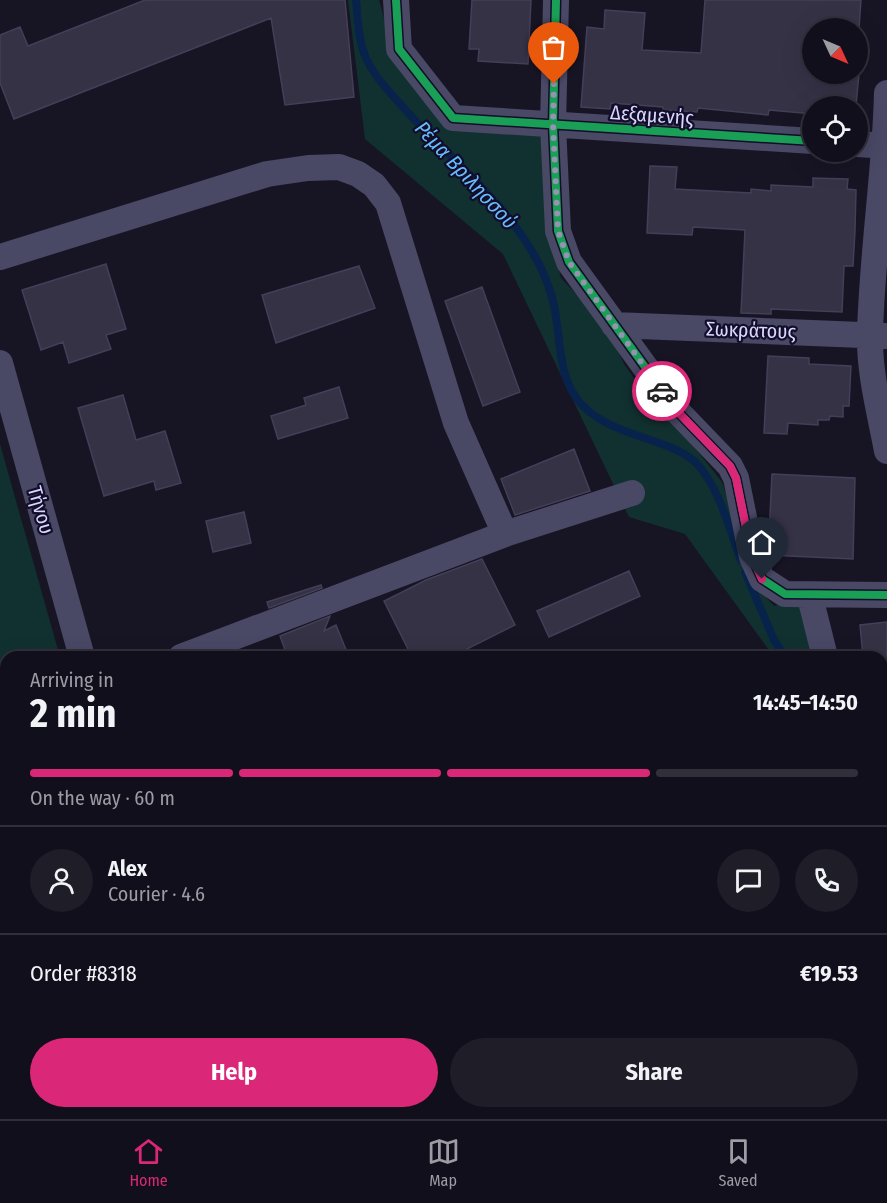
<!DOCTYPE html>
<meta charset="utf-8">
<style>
:root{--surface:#110f1b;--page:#1e1d28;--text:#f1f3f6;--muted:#9c9ca3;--line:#302f3a;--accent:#db2777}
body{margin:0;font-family:"Fira Sans Condensed",sans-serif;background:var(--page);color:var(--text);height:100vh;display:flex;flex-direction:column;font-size:22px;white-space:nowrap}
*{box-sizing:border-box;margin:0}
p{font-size:20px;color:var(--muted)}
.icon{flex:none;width:33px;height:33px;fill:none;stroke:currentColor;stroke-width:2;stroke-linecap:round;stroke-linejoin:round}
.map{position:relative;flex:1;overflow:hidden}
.details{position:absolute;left:0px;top:651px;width:888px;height:468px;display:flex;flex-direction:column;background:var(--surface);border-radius:18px 18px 0 0;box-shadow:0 6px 24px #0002,0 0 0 2px var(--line)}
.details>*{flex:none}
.needle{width:39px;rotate:134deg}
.tools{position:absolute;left:802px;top:18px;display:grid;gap:12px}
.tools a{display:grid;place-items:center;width:66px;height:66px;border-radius:50%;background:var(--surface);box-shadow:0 6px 24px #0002,0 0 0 2px var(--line);font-size:30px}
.pin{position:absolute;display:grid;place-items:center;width:51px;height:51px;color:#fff;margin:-62px -26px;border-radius:50% 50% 50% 0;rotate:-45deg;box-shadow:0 0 6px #0007}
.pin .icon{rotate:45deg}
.courier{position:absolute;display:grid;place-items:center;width:60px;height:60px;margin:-30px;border:4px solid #db2777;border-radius:50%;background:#fff;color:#222;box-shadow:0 2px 8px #0007}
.headline em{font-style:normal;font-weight:700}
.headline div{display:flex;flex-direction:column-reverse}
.headline{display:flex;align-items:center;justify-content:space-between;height:102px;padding:0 30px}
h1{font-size:39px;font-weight:700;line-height:45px}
.bar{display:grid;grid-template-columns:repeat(4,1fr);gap:9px 6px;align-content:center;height:72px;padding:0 30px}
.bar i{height:8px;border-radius:4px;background:var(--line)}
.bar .current{background:var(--accent)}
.bar p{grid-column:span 4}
.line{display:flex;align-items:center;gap:15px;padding:0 30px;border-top:2px solid var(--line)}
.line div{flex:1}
.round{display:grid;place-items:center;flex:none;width:63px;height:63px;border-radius:32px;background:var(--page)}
.action{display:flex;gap:12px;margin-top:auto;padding:12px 30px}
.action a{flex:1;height:69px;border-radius:36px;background:var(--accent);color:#fff;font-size:24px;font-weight:700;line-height:69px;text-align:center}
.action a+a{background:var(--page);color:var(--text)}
.tabs{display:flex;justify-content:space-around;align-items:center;height:84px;border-top:2px solid var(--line);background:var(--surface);font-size:16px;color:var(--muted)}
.tabs a{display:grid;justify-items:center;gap:3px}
.tabs .current{color:var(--accent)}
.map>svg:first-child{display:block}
.green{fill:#113130}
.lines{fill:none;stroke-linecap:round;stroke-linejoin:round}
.stream{stroke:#08234b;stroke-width:8}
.building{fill:#353246;stroke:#433f58;stroke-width:1.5}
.minor{stroke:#494865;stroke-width:26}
.cycleway-casing{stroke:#120e2a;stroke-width:11}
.cycleway{stroke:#1a9f57;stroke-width:8}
.done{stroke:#9693b2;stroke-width:6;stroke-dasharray:0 10.8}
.route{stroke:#db2777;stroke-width:8}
.labels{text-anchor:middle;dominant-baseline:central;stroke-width:4.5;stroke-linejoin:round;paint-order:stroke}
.street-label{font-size:20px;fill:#dad7ff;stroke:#120e2a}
.water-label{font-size:21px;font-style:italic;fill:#65bcff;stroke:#120e2a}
</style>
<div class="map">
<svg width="887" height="1119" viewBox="0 0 887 1119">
<rect width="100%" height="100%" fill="#171424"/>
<path class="green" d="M348 0H379L397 64 452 119 543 132 547 222 561 278 608 327 624 364 655 407 687 438 722 482 747 560 763 594 774 606 797 599 817 657H774L685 534 629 517 503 254 365 139Z
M0 444 60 657H6V1113H228L230 1119H0Z
M882 720 887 721V812L882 805Z"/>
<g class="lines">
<path class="stream" d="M356 0C358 19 358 40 366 58 374 76 388 90 401 105 445 155 499 195 533 253 540 265 547 281 551 294 562 328 555 369 577 399 607 439 673 436 699 466 720 491 730 530 741 560
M745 572 774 640 785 657
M882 741 887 743"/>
</g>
<path class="building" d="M145 0H345L354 97 285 105 271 18 14 119 0 83V35L20 27 28 46Z
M472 0H531L528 64 478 61 479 49H469Z
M705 0H861L859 28H813V74H859L856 106H813V114L769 110 768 115 698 108 697 112 663 110V107L611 103 610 109 581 107 587 27 604 29 605 10 645 13 642 50 701 53Z
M650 166 677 167 675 189 751 193V189L771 191V185L813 187V178L848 179 847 189 856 190 855 231 853 266H844L842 312 771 309V314L741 313 745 230 693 227 692 235 647 233Z
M106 264 126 329 106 335 111 349 69 363 63 342 41 350 22 290Z
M359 266 375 308 276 343 262 295Z
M482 287 520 392 483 406 445 301Z
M768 356 809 358V364L851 366 849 406H843V417L830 416 829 420H818V425L788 423 787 434 764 433Z
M339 387 348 418 278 439 271 416 306 405 304 398Z
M123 395 136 440 165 431 181 483 156 490 154 481 104 496 78 408Z
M574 449 590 491 515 515 501 479Z
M772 474 855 478 853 559 768 555Z
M244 512 251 543 213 552 206 521Z
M482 559 515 625 451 657H412L384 601 426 580Z
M629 571 640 596 549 637 537 611Z
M321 585 322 588 269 608 267 602Z
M330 616 324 631 336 625 349 657H272L285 650 280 636Z
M887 622V657H863L860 625Z"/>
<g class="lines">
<path class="minor" d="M396 0 399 49 453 118 813 141
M556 0 553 125 558 231 569 262 677 411 730 466 736 478 752 557 762 579 785 594 887 595
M887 93C885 173 872 253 870 334 869 373 880 413 887 451
M858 144 887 146
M0 257 267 174 308 168 339 167 358 174 374 185 388 203 456 423 505 534
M614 325 887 336
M0 363 82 657
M810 597 825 657
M181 657 505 534 632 493
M882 712 887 713
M882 895 887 892
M245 1113 247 1119
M399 1119 412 1113"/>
<defs>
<path id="cycleway" d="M396 0 399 49 453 118 813 141
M556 0 553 125 558 231 569 262 677 411 730 466 736 478 752 557 762 579 785 594 887 595"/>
</defs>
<use href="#cycleway" class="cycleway-casing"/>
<use href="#cycleway" class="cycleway"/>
</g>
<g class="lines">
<path class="done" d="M554 84 553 125 558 231 569 262 662 391"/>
<path class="route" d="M662 391 677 411 730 466 736 478 752 557 762 579"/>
</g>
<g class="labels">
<g class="street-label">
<text transform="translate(652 115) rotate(4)">Δεξαμενής</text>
<text transform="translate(751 330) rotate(2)">Σωκράτους</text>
<text transform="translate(41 510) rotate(74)">Τήνου</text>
</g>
<g class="water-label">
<text transform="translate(466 175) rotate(47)">Ρέμα Βριλησσού</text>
</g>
</g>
</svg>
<div class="tools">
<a><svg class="needle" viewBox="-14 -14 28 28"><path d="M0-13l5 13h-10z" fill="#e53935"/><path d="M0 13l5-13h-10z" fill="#9c9ca3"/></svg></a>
<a><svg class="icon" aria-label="locate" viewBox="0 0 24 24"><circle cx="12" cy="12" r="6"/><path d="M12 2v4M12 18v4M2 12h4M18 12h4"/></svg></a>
</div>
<div class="pin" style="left:554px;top:84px;background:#ea580c"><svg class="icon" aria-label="bag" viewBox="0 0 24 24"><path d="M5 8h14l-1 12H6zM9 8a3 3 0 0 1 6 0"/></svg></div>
<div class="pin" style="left:762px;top:579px;background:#1f2937"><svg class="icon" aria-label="home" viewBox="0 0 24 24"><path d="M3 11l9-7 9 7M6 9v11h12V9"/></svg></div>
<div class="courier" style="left:662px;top:391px"><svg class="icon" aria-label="car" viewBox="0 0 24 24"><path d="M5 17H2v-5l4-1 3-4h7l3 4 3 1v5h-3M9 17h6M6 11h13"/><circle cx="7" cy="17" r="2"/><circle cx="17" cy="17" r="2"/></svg></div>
<section class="details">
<div class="headline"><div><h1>2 min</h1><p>Arriving in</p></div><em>14:45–14:50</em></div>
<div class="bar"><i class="current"></i><i class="current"></i><i class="current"></i><i></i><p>On the way · 60 m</p></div>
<div class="line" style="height:108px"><a class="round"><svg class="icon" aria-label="person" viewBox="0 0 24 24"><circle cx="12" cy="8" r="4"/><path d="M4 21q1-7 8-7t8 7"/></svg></a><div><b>Alex</b><p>Courier · 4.6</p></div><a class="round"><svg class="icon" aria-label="chat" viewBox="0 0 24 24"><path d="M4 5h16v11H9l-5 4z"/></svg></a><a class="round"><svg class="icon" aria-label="phone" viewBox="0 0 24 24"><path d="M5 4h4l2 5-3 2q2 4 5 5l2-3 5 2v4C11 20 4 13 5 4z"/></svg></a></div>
<div class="line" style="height:78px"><div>Order #8318</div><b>€19.53</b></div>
<div class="action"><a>Help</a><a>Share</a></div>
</section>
</div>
<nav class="tabs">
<a class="current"><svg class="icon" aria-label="home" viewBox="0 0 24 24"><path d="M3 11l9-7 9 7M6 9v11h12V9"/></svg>Home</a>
<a><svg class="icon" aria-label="map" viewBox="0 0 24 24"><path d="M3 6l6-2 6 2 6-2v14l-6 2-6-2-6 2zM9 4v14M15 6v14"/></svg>Map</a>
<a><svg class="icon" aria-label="saved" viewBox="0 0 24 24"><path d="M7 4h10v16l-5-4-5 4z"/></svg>Saved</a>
</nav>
